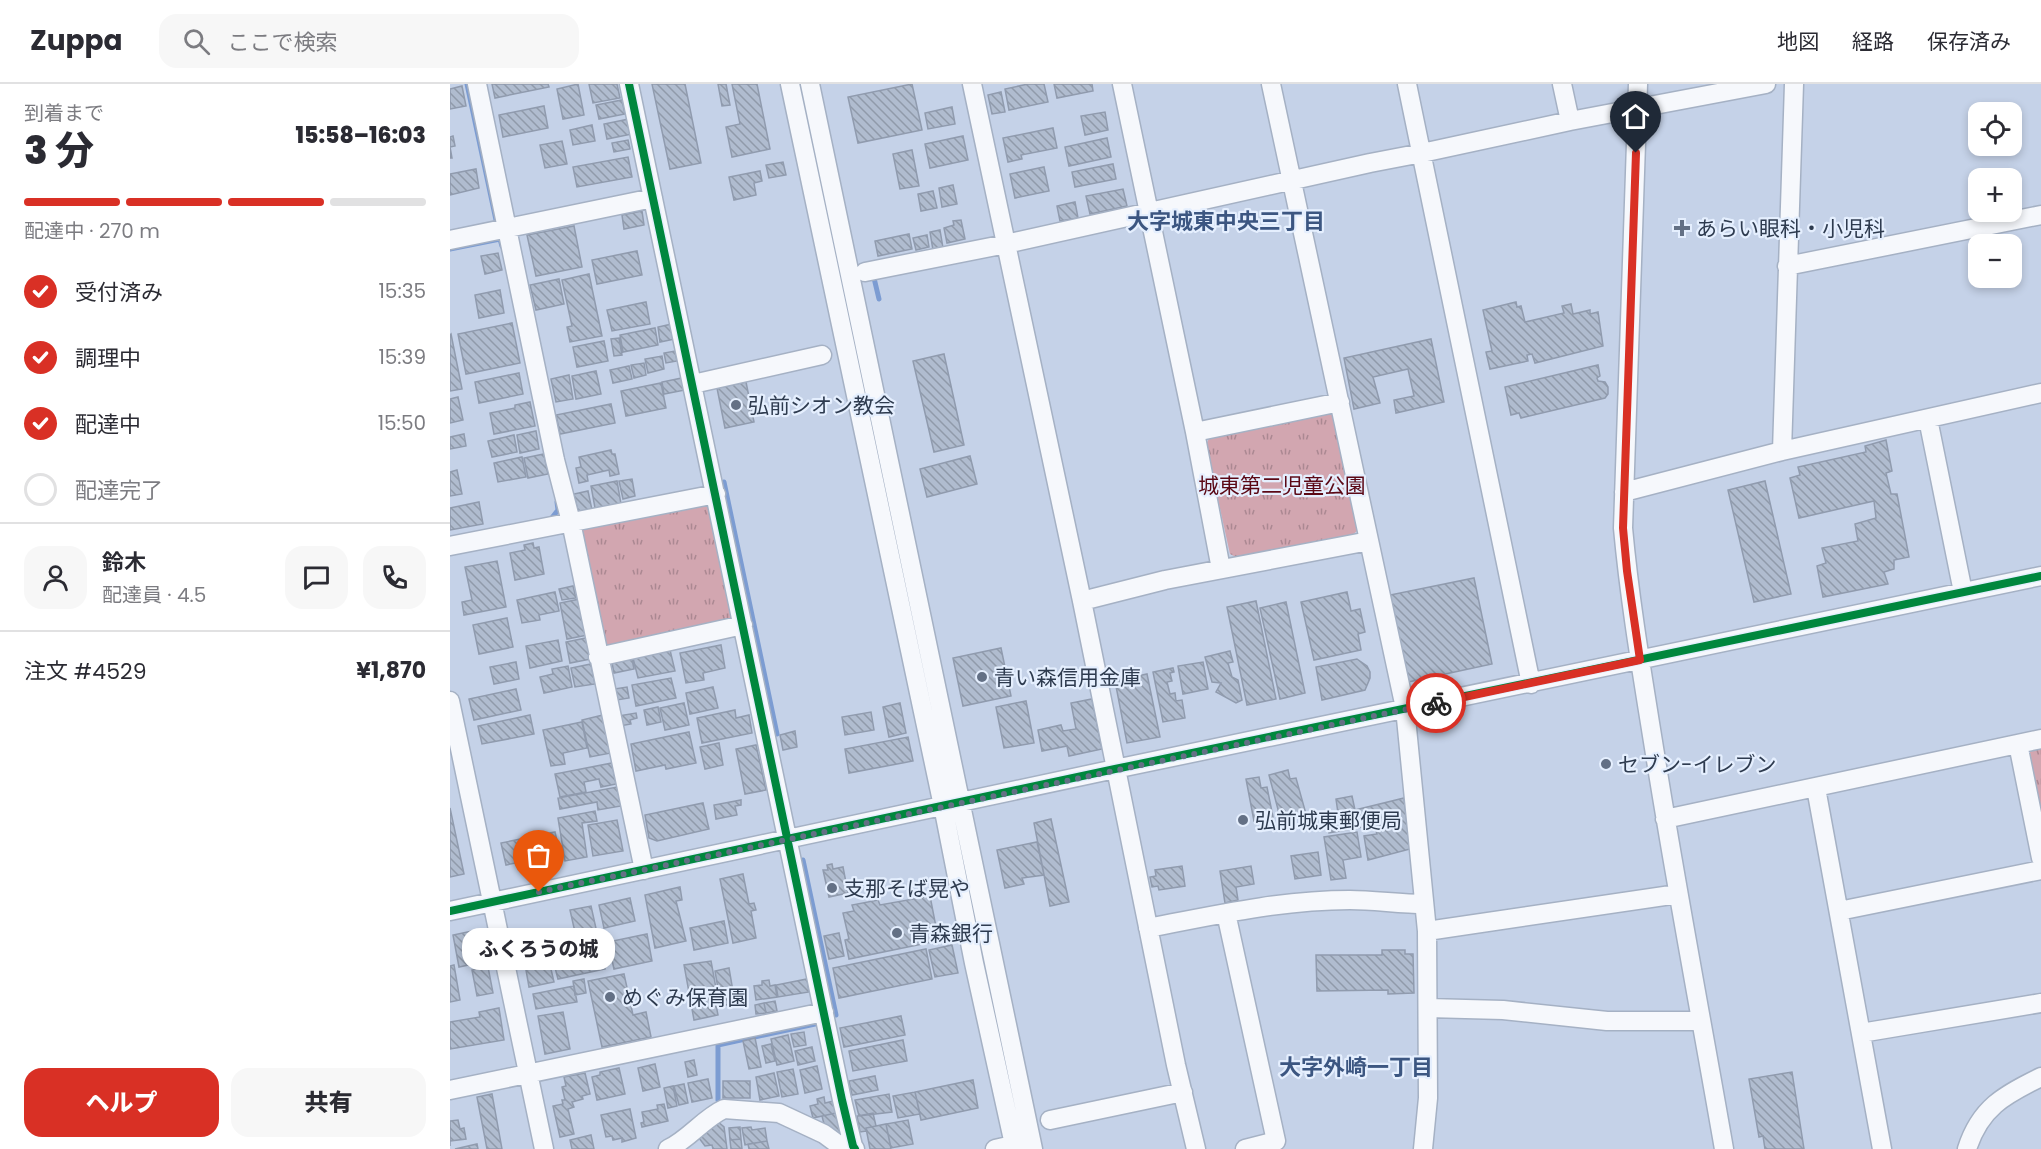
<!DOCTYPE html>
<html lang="ja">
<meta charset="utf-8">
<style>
:root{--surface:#fff;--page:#f7f7f7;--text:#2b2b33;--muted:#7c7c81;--line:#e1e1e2;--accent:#d93025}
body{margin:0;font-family:Poppins,"Noto Sans JP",sans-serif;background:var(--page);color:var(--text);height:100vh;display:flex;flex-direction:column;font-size:22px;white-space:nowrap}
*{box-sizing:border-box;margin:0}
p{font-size:20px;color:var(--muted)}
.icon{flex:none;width:33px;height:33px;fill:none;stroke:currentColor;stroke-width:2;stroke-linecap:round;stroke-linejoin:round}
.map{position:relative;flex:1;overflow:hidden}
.details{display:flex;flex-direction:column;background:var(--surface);width:450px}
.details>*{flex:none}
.tools{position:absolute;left:1518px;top:18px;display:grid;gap:12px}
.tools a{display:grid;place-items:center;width:54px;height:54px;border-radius:12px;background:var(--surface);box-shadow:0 3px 9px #0003;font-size:30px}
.pin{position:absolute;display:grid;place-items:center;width:51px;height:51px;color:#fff;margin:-62px -26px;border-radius:50% 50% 50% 0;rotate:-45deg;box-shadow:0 0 6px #0007}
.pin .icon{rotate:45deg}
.courier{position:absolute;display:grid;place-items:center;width:60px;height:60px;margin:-30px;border:4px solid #d93025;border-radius:50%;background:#fff;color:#222;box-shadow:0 2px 8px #0007}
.bubble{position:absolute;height:42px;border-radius:18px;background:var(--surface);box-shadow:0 3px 9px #0003;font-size:20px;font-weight:800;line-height:42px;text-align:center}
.headline em{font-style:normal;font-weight:800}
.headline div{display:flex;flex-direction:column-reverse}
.headline{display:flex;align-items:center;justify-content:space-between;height:102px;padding:0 24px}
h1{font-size:39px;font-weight:800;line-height:45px}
.bar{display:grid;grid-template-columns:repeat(4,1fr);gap:9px 6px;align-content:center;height:72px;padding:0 24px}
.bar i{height:8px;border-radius:4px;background:var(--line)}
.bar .current{background:var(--accent)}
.bar p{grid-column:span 4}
.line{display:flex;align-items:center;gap:15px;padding:0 24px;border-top:2px solid var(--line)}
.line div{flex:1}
.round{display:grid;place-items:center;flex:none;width:63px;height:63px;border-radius:18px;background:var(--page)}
ol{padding:0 24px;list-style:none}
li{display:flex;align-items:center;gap:18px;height:66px}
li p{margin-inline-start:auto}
li .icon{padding:6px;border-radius:50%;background:var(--accent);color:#fff;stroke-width:4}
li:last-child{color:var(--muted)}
li i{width:33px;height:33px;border:3px solid var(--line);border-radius:50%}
.cta{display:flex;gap:12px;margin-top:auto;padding:12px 24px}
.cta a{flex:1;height:69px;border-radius:18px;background:var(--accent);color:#fff;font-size:24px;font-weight:800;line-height:69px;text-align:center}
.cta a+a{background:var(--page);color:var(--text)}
header{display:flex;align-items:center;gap:36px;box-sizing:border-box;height:84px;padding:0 30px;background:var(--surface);border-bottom:2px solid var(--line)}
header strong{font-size:28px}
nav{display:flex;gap:33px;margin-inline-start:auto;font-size:21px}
.search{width:420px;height:54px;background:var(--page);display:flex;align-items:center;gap:15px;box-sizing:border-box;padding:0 21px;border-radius:18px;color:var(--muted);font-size:22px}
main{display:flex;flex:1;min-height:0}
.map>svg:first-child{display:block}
.park{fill:url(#park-tufts)}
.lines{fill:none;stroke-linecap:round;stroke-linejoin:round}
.stream{stroke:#7c9cd2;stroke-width:5}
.building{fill:url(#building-back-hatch);stroke:#909bae;stroke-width:1.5}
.minor-casing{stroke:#a5b1c4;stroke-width:21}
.minor{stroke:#f6f8fc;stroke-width:18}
.cycleway-casing{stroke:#e5effe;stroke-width:11}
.cycleway{stroke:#00873e;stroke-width:8}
.done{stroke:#637085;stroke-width:6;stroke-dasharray:0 10.8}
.route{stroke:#d93025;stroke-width:8}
.poi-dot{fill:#637085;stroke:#e5effe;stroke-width:2}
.labels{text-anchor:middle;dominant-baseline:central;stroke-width:4.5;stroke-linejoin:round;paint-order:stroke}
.poi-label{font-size:21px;fill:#2e3b4f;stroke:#e5effe;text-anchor:start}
.park-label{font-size:21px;fill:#5b0815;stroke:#e5effe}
.neighbourhood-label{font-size:22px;font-weight:bold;fill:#3c5681;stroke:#e5effe}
</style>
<header>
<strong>Zuppa</strong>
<div class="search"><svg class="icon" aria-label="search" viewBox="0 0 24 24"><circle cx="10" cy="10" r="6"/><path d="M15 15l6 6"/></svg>ここで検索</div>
<nav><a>地図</a><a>経路</a><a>保存済み</a></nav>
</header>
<main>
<section class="details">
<div class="headline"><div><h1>3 分</h1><p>到着まで</p></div><em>15:58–16:03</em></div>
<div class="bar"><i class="current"></i><i class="current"></i><i class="current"></i><i></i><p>配達中 · 270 m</p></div>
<ol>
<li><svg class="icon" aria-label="check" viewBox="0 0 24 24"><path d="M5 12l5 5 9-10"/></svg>受付済み<p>15:35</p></li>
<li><svg class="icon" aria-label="check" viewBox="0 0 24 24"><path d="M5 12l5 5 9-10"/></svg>調理中<p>15:39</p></li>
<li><svg class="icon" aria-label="check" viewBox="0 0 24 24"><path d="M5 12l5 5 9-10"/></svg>配達中<p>15:50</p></li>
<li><i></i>配達完了</li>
</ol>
<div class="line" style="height:108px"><a class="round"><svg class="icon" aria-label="person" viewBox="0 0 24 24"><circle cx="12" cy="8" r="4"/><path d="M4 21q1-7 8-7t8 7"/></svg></a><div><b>鈴木</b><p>配達員 · 4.5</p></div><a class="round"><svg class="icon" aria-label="chat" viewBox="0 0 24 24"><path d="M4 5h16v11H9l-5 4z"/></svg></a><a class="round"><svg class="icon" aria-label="phone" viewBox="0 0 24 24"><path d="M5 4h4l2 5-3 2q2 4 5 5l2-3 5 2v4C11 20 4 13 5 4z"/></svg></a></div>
<div class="line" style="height:78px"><div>注文 #4529</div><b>¥1,870</b></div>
<div class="cta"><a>ヘルプ</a><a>共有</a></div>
</section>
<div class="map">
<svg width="1591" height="1065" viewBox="0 0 1591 1065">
<defs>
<pattern id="park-tufts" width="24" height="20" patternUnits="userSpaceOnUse" patternTransform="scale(1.5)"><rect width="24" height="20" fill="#d2a6b0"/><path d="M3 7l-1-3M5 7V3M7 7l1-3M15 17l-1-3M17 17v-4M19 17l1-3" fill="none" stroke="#ab8892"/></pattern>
<pattern id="building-back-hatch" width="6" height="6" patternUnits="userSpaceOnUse" patternTransform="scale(1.5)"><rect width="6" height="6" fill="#b0bccf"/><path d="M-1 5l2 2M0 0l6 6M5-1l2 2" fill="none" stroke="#909aaa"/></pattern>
</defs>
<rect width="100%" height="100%" fill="#c5d2e8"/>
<path class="park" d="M875 327 885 332 907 447 901 452 788 474 780 470 756 361 761 350Z
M254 417 261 422 283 533 280 539 161 565 154 561 132 447 134 442Z
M1591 661V729L1579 663Z"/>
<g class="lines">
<path class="stream" d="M17 0 46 136
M0 165 50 155 52 162
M428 193 424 194 429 215
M274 398 327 650
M101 435 108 426 107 418
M353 776 386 931
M268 1016V961L365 940"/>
</g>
<path class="building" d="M42 0H98L99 3 45 14Z
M128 0 134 31 113 35 107 5Z
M139 0H167L170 14 143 19Z
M202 0H235L251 79 220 85Z
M268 0H276L280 21 272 22Z
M282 0H307L320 65 282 73 276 43 290 40Z
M462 0 472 46 408 59 398 13Z
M578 0H594L598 18 559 26 555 5Z
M604 0H642L643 7 607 14Z
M12 2 16 22 0 25V5Z
M551 8 555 28 542 30 538 11Z
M172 16 175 30 149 35 146 21Z
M94 22 98 44 53 53 49 31Z
M502 23 505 40 478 45 475 29Z
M655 28 658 46 635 51 631 32Z
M179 35 182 50 157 55 154 40Z
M142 41 145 57 123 61 120 46Z
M603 44 607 64 571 71 572 75 558 78 553 54Z
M3 52 5 62 0 63 2 74H0V53Z
M513 52 518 76 480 84 475 60Z
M657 54 661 73 619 82 615 63Z
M178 56 180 65 164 68 162 59Z
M112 57 117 80 95 84 90 61Z
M462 66 469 102 450 105 443 70Z
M178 73 182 93 127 103 123 83Z
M333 78 336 91 319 94 316 81Z
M663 80 666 95 625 103 622 88Z
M594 83 599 107 565 114 560 90Z
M26 85 29 104 0 111V90Z
M310 87 312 97 304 99 306 111 284 116 279 93Z
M503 101 507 120 492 123 489 104Z
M673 105 677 122 640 130 636 112Z
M483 107 487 124 471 127 468 110Z
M625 118 628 134 610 137 607 122Z
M192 127 194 141 174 145 172 131Z
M511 136 515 155 497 159 494 144 504 141 503 137Z
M124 142 132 183 86 192 77 151Z
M490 146 493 164 483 166 480 148Z
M459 150 462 165 428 172 425 157Z
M477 151 479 163 466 166 463 154Z
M187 167 192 191 147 200 142 176Z
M48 169 52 186 35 190 31 172Z
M139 190 152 252 120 258 117 243 122 242 112 196Z
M109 195 114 220 86 226 80 201Z
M50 206 54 229 29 234 25 211Z
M196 218 200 240 162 247 157 226Z
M1066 218 1067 223 1071 222 1075 238 1114 229 1112 222 1121 220 1123 230 1140 226V230L1148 228 1153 262 1085 279 1082 270 1077 271 1078 277 1040 285 1036 268 1042 267 1033 226Z
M62 239 70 279 16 290 8 250Z
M222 240 225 255 210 258 208 243Z
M205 244 208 261 173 268 170 251Z
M1 250 12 305 0 307V251Z
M169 254 172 271 164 272 161 255Z
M981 255 994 318 946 329 944 316 964 312 958 285 923 293 930 319 904 325 894 274Z
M154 257 158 277 127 283 123 263Z
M225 267 227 277 216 279 214 269Z
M494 270 514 361 484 368 463 277Z
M212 272 214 285 198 289 195 275Z
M194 279 196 291 184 294 181 281Z
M1148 281 1150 292 1147 294 1148 297 1155 298 1158 303V310L1155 314 1071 334 1069 329 1061 331 1055 303Z
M179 282 182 295 163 299 160 286Z
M146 287 151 310 126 315 122 292Z
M69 289 73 310 29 319 25 298Z
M119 291 123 315 106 318 101 295Z
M232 294 235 306 214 310 212 298Z
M296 298 304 338 275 344 267 304Z
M211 299 216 324 176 332 171 307Z
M8 313 13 336 0 339V315Z
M80 318 85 342 44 350 40 329 65 324V321Z
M161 320 165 339 110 350 106 331Z
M86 347 89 365 70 369 67 351Z
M14 350 16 362 0 365V353Z
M64 351 67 368 42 373 38 357Z
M1436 356 1442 387 1436 389 1441 410H1447L1459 473 1444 476V485L1434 488 1438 500 1373 513 1367 482 1376 479 1372 464 1408 457 1405 440 1426 434 1424 417 1349 434 1340 394 1350 391 1348 383 1416 368 1415 362Z
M161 366 162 370H165L169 390 160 392 159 386 137 391 138 397 129 399 126 384 131 383 129 373Z
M94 370 98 390 78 394 74 374Z
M520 372 527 400 477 413 470 385Z
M72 373 76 393 48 398 44 379Z
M7 386 12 410 0 412V388Z
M182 395 185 412 173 415 169 397Z
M167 397 171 420 145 424 141 402Z
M1315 397 1341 510 1304 518 1278 406Z
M138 407 142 426 128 428 124 410Z
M29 418 33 440 0 446V424Z
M83 459 84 464 89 463 94 490 65 496 60 469 75 466 74 461Z
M47 477 56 523 14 531 12 518 22 516 15 483Z
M1024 494 1042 580 958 598 940 511Z
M123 502 126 514 112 516 109 505Z
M105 508 109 527 89 531 90 536 72 539 67 516Z
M897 508 901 527 910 525 915 548 908 550 911 566 864 576 851 518Z
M130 515 138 551 117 555 110 519Z
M806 517 826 615 797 621 777 523Z
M836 518 855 609 830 615 810 524Z
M57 534 63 563 29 570 23 541Z
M136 554 141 575 120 579 116 558Z
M108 556 112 577 80 584 76 562Z
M271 561 275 584 253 589 254 596 236 599 230 569Z
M551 564 561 612 513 622 503 574Z
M220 566 225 587 188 594 183 574Z
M780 567 783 578 778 579 782 593 788 596 792 616 786 619 766 608 771 599 762 598 755 573Z
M182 575 184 585 164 589 162 579Z
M907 575 917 582 920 588V594L915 606 872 616 866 583Z
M66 578 69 595 44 600 40 583Z
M753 578 758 605 733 610 728 582Z
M141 580 145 600 125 603 121 584Z
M118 582 122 603 94 609 90 593 103 590 102 585Z
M723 584 724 588 720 589 722 597 717 598 720 610 725 609 726 617 732 616 735 634 713 638 703 588Z
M697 590 710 653 677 659 665 597Z
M221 594 226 614 186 622 182 601Z
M177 603 179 614 167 616 164 605Z
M263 603 268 624 240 630 236 609Z
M66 605 71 626 24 636 19 615Z
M642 615 652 665 619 672 617 662 592 667 588 646 611 641 613 647 626 645 621 619Z
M576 617 584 659 554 664 546 623Z
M234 619 239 641 215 646 210 624Z
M450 619 456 649 439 653 433 623Z
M208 623 211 638 197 641 194 626Z
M285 626 286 634 299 631 302 649 252 659 247 634Z
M421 628 424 646 395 651 392 633Z
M186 629 187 634 180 636 181 640 170 642 168 632Z
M80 631 84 650 32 660 28 642Z
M153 631 161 669 140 673 132 636Z
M132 638 137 664 113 669 115 680 101 682 93 646Z
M345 647 347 663 333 666 330 651Z
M239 648 246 679 216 685 215 681 186 687 181 660Z
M458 653 463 677 399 689 395 665Z
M269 659 273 681 255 685 250 663Z
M306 661 316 706 295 710 286 665Z
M162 679 166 700 151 703 149 695 134 698 136 708 110 713 105 690Z
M838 686 840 695 846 694 856 730 831 737 819 691Z
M809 693 811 704 817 703 823 733 804 737 796 695Z
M167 703 171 722 148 726 147 718 110 725 108 714Z
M902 712 905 726 954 714 960 765 918 776 914 752 927 750 924 741 879 749 876 732 888 729 886 715Z
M291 716V721L285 722 287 731 266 735 264 721Z
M253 719 259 745 207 757 199 754 195 731Z
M0 724 14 790 0 793Z
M145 727 147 737 132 739 137 773 115 777 108 734Z
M601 735 619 818 600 822 584 739Z
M167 736 173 767 143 772 138 741Z
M105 748 110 770 56 781 51 759Z
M907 748 911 773 893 776 896 794 881 796 874 753Z
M587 758 594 791 572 794 574 800 555 804 547 766Z
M868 768 871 791 845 795 841 772Z
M382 780 383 785 393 783 398 809 379 813 373 786H378L377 781Z
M732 782 735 802 709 806 708 802 702 803 700 793 706 792 705 786Z
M801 782 804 800 786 803 788 816 775 819 770 787Z
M293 790 299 820 304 819 306 826 301 827 306 854 283 859 270 795Z
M230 803 232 816 226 817 236 857 205 864 195 811Z
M480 812 486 843 495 842 497 855 399 875 395 856 399 855 393 829 404 827 402 821 428 816 430 821Z
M180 814 185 837 154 844 149 821Z
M141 822 155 885 108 895 102 872 129 866 120 826Z
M274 837 278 859 244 866 240 844Z
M22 847 32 853 37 877 9 883 3 851Z
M389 849 394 872 379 875 374 852Z
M197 850 202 877 164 885 158 858Z
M502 861 508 889 485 893 479 866Z
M476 865 482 895 389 914 383 884Z
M932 866H955V870H963L964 909 938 910V906L867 907 866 871H932Z
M261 877 268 915 265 916 268 931 244 936 234 881Z
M4 881 10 916 0 918V882Z
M100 881 104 898 79 903 76 886Z
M38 883 43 909 27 912 22 886Z
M279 884 285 919 271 922 265 887Z
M174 890 183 931 196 928 201 953 152 963 138 897Z
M134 895 136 909 125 911 123 897Z
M357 895 359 908 328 913 326 901Z
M319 896 320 902 325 901 327 913 306 916 304 902 312 901V897Z
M124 902 127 918 86 925 83 910Z
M325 917 327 927 316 929 314 919Z
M314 919 316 929 306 930 305 921Z
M49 924 54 956 0 965V938L30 933 29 928Z
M113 928 120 965 95 970 88 932Z
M451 932 455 951 394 963 390 944Z
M354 948 356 961 344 963 341 950Z
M338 951 344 977 327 981 321 955Z
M305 954 311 983 299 985 293 957Z
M453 956 457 977 403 987 399 967Z
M321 960 325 977 316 979 312 962Z
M362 963 365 977 348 981 345 967Z
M244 976 247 991 238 993 235 978Z
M205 980 210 1003 193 1007 188 984Z
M367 982 372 1005 355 1009 350 986Z
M169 984 175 1010 147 1016 142 993 150 991V988Z
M343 985 348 1010 332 1013 327 988Z
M1342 988 1354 1065H1315L1313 1052 1309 1053 1299 995Z
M135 989 140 1010 132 1012 133 1015 122 1018 124 1023 118 1025 124 1050 110 1053 103 1022 113 1020 112 1016H115L112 1003 116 1002 114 993Z
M324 989 329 1012 310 1016 306 993Z
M425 992 428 1006 402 1011 399 997Z
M258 995 262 1014 242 1018 238 999Z
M523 996 528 1024 471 1036 465 1008Z
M273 997H300V1014H273Z
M234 1000 238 1019 229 1021 224 1002Z
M223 1002 227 1022 218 1024 214 1004Z
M465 1008 470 1030 448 1034 443 1012Z
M42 1010 52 1065H37L27 1013Z
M439 1010 442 1028 409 1032 405 1016Z
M374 1013 375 1019 384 1017 386 1029 363 1034 360 1022 368 1020 367 1015Z
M214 1020 218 1037 192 1043 191 1039 194 1038 192 1028 208 1025 207 1021Z
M180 1025 186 1054 172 1058V1054L163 1056 162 1052 156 1053 151 1031Z
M386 1029 391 1053 375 1044 372 1032Z
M423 1029 426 1042 416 1044 417 1047 410 1048 407 1032Z
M8 1036 10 1045 14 1044 16 1055 0 1057V1062V1037Z
M458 1036 463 1060 441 1064 436 1040Z
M267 1037 274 1043 277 1065H263L262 1061 255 1062 249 1054Z
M436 1040 441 1065H420L416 1044Z
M290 1043 291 1055 280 1056 279 1044Z
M301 1043 302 1046 315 1044 317 1057 295 1061 292 1044Z
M141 1051 144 1065H122L120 1056Z
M291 1055 292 1065H281L280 1056Z
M317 1057 319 1065H299L298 1060Z
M27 1060 28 1065H5Z"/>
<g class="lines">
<defs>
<path id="minor" d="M27 0 105 376 121 438 194 786
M179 0 392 1016 403 1062 405 1065
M340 0 493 722 524 879 565 1065
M360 0 583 1065
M522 0 632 517 726 981 746 1065
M672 0 745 348 771 485
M821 0 955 624 977 847 978 1014 973 1065
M957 0 1081 600
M1112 0 1120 37
M1188 0 1173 444C1180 520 1193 595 1205 670 1226 802 1251 933 1274 1065
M0 156 203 114
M1337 182 1591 131
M415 188 556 160 920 79 972 69 1120 37 1316 0
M243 300 372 271
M1478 335 1513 508
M745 348 890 318
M1332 367 1344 0
M1174 408 1332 367 1591 309
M0 462 266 410
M632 517 715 496 919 457
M148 573 293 541
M0 617 94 1065
M1568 660 1591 774
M1366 704 1432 1065
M1215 735 1591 655
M0 827 665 685 1591 492
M1389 827 1591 786
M776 829 826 1057 795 1065
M698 844C765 831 832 816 900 816 924 816 950 820 974 820
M977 847 1228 810
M978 924 1053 926 1157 937H1251
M1411 949 1591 919
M0 1006 374 928
M600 1036 733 1008
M218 1065C239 1055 254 1034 274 1025L329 1029 374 1050 393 1064 403 1062
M545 1065 576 1058
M1517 1065C1530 1024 1554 1011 1591 993"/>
</defs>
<use href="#minor" class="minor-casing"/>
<use href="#minor" class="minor"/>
<defs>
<path id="cycleway" d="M179 0 392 1016 403 1062 405 1065
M0 827 665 685 1591 492"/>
</defs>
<use href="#cycleway" class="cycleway-casing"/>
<use href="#cycleway" class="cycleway"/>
</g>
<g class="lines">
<path class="done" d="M89 808 986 619"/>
<path class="route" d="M986 619 1190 576 1177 487 1173 444 1186 69"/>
</g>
<g class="poi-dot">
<path d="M1229 135h6v6h6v6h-6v6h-6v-6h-6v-6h6z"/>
<circle cx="286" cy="321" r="6"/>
<circle cx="532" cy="593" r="6"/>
<circle cx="1156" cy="680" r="6"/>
<circle cx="793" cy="736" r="6"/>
<circle cx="382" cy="804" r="6"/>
<circle cx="447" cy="849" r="6"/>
<circle cx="160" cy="913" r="6"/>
</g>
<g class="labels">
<g class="poi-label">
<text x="1246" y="144">あらい眼科・小児科</text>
<text x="298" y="321">弘前シオン教会</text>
<text x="544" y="593">青い森信用金庫</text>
<text x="1168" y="680">セブン-イレブン</text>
<text x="805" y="736">弘前城東郵便局</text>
<text x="394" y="804">支那そば晃や</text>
<text x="459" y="849">青森銀行</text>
<text x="172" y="913">めぐみ保育園</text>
</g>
<g class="park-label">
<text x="832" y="401">城東第二児童公園</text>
</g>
<g class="neighbourhood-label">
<text x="776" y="137">大字城東中央三丁目</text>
<text x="906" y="983">大字外崎一丁目</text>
</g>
</g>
</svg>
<div class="tools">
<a><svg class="icon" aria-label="locate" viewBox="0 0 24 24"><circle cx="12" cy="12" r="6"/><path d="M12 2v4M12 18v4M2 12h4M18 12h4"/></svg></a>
<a>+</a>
<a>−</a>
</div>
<div class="pin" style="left:89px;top:808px;background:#ea580c"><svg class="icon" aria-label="bag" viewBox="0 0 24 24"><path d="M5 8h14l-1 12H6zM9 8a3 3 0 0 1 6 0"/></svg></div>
<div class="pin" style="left:1186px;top:69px;background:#1f2937"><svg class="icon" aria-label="home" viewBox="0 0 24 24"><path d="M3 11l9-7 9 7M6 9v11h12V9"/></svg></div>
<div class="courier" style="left:986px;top:619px"><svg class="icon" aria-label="bike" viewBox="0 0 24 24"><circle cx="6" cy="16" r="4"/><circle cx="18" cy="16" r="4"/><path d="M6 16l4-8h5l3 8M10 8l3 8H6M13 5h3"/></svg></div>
<div class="bubble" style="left:12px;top:844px;width:153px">ふくろうの城</div>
</div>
</main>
